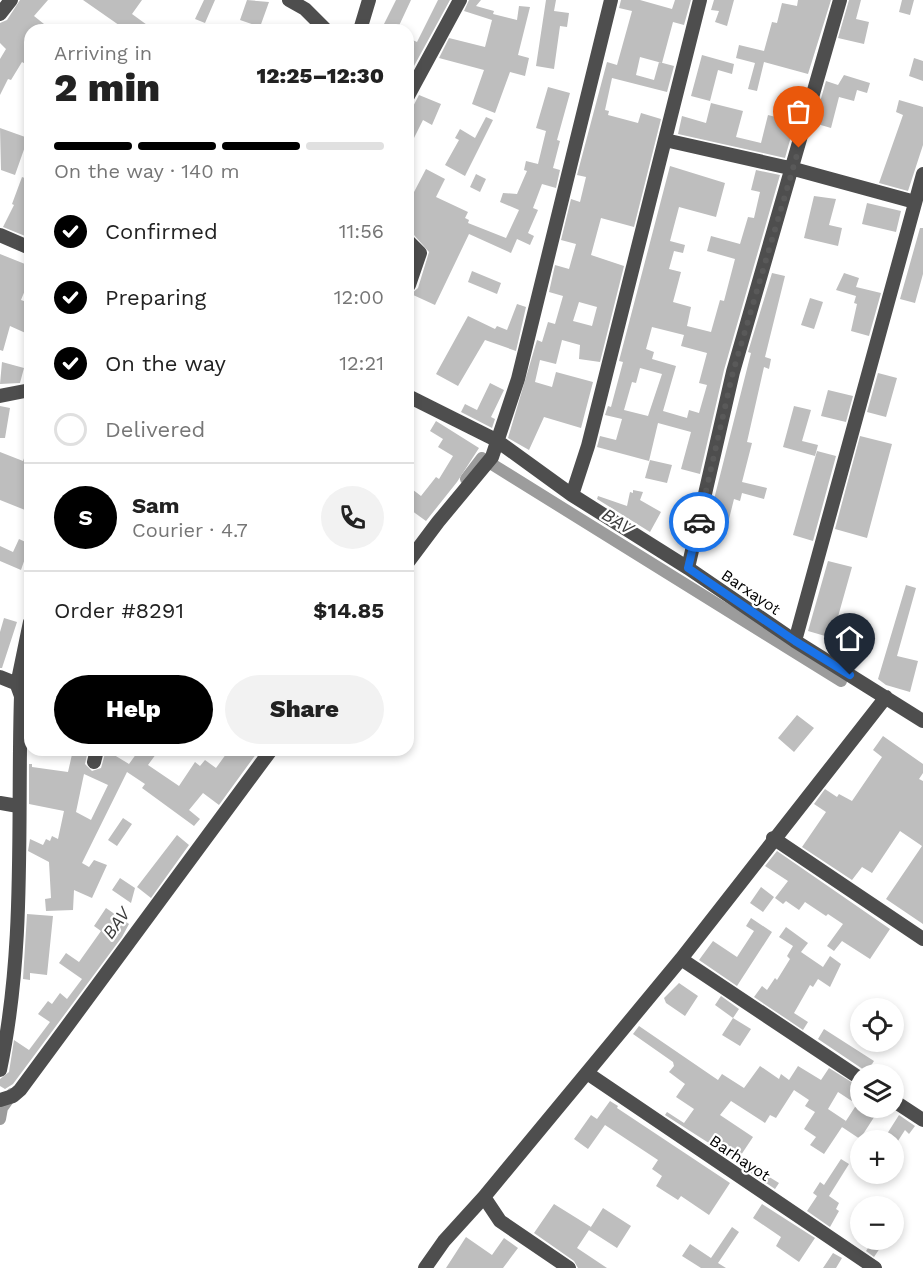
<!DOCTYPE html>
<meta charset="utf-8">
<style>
:root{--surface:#fff;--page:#f2f2f2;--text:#222;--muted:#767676;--line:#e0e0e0;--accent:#000}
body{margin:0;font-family:"Work Sans",sans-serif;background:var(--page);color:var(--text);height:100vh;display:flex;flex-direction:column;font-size:22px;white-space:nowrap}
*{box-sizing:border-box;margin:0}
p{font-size:20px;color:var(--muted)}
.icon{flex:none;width:33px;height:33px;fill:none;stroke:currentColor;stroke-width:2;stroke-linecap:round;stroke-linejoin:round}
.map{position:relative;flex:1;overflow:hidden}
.drawer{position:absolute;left:24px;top:24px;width:390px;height:732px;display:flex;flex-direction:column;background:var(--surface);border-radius:18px;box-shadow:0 3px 9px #0003}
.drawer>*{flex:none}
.tools{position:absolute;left:850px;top:998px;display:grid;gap:12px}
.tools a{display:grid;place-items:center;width:54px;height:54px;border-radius:50%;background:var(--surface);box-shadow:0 3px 9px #0003;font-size:30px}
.pin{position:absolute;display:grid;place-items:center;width:51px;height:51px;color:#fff;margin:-62px -26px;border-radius:50% 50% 50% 0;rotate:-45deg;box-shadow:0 0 6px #0007}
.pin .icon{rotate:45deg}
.courier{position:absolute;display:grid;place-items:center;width:60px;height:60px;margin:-30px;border:4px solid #1a73e8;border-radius:50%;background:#fff;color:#222;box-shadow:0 2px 8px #0007}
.summary em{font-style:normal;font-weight:800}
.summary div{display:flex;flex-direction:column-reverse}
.summary{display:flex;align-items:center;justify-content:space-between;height:102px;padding:0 30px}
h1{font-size:39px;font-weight:800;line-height:45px}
.bar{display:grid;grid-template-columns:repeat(4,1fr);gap:9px 6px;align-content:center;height:72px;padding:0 30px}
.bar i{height:8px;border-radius:4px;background:var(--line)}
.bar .selected{background:var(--accent)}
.bar p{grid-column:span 4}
.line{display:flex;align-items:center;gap:15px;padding:0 30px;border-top:2px solid var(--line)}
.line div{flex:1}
.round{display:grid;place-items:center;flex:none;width:63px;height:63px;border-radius:32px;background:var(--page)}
ol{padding:0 30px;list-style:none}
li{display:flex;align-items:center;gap:18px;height:66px}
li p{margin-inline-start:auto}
li .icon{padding:6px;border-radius:50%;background:var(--accent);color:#fff;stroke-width:4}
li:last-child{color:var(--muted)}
li i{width:33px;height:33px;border:3px solid var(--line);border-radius:50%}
.primary-button{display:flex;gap:12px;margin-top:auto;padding:12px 30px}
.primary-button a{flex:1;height:69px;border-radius:36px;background:var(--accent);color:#fff;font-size:24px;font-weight:800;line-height:69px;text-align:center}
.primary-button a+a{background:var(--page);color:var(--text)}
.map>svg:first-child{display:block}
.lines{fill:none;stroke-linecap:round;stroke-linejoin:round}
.canal{stroke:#9c9c9c;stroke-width:12}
.building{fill:#bebebe;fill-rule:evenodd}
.minor{stroke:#4e4e4e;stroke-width:14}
.done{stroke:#595959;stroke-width:6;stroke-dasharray:0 10.8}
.route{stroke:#1a73e8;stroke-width:8}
.labels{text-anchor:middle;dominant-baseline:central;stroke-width:4.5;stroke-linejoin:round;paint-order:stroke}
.street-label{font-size:16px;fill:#000;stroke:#fff}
.water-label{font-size:18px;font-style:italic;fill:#3d3d3d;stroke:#fff}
</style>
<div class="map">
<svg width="923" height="1268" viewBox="0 0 923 1268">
<rect width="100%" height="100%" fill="#fff"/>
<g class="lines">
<path class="canal" d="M466 479 482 458 841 681
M0 1119 2 1108 12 1094"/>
</g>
<path class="building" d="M20 0H48L34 16 44 24 39 30H30V67L22 62 11 80 8 79 0 95V59L6 49 0 43V23L7 20Z
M83 0H142L132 14 154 30H126Z
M204 0H215L205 23 195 19Z
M247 0 269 2 260 27 240 20Z
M396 0H411L397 30H381Z
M438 0H450L408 77V38L417 42Z
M469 0H481L476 6 494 11 493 14 517 20 519 6 530 7 518 55 529 58 525 76 510 72 495 113 472 104 484 70 439 58 449 38 485 47 492 20 464 11Z
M546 0H556L554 11 569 13 567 27 560 26 554 69 536 66Z
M621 0H640L672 9 675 0H691L684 25 673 22 662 63 640 57 636 75 654 80 659 62 674 66 667 92 612 78 605 110 609 111 608 115 638 123 641 113 661 119 634 227 601 218 591 255 624 266 600 362 579 359 580 345 562 340 556 364 540 360 535 382 552 387 556 372 593 382 581 428 544 417 529 450 508 438 537 340 542 342 548 322 555 324 563 296 549 292 555 265 569 269 576 244 561 240 571 199 580 202 586 177 577 175 607 62 617 65 632 11 619 8ZM579 302 597 307 592 326 573 321Z
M714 0H734L727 26 715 22 719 11 711 10Z
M798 0H831L808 74 764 62 757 91 748 89 755 63 736 58 739 45 764 51 772 22 777 23 782 3 797 6Z
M849 0H861L856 19 869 22 864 44 838 38Z
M902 0H914L910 15 899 12Z
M702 55 734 64 732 74 718 70 710 101 691 96Z
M914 58 923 61V81L909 76Z
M844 75 870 83 867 93 857 90 854 101 839 97 831 128 814 123 826 81 838 85Z
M548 87 570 93 557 140 560 141 553 168 560 170 556 188 542 184 533 208 538 210 528 233 534 236 530 245 517 239 511 253 469 234 435 305 411 294 418 288 429 252 414 235 408 232V190L414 192 426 169 445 179 436 197 468 212 465 218 469 220 468 223 506 238 519 210 500 202 503 193 517 194 527 171 524 170 526 161 538 164 546 131 536 128Z
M419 95 441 104 432 125 423 120 408 150V116Z
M899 100 923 107V145L908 191 879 183 903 115 896 112Z
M711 103 743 111 736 137 761 143 768 115 795 122 785 158 678 134 682 116 706 123Z
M486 117 493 120 465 176 445 165 459 140 455 138 460 129 475 138Z
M0 128 28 138 15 175 1 170Z
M670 166 725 183 716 217 679 207 670 241 685 245 683 253 674 251 669 269 681 272 673 302 691 307 687 326 711 332 720 300 724 301 735 259 707 251 711 236 740 244 748 217 754 218 760 192 751 190 756 170 780 175 724 370 700 474 681 469 691 432 658 423 649 461 597 447 600 436 616 440 622 419 605 415 608 406 611 407 623 362 619 361ZM652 327 684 335 681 346 707 353 699 383 707 385 699 413 689 410 687 418 663 411 676 366 652 359 654 352 646 349ZM640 368 662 374 648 416 624 410 632 382 636 383Z
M476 174 486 179 480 192 470 187Z
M22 177 30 180V238L3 227 14 205 12 204Z
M814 196 836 199 829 225 842 228 838 246 804 238Z
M867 203 901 211 896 232 862 224Z
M920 228H923V274L915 303 900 299Z
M0 254 30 266V278L21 300 30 303V335L10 326 3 351 0 350Z
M472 271 501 283 497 294 468 282Z
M772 273 785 276 765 357 771 359 769 369 764 367 747 442 752 443 742 482 767 488 764 499 742 493 740 501 734 499 727 527 708 523 751 353 748 352Z
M844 273 859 278 856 287 881 293 869 336 851 331 857 304 854 303 856 296 836 290Z
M810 298 823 302 814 329 801 325Z
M517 304 526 307 516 351 485 340 458 386 436 374 468 316 495 329 497 326 507 330Z
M2 362 24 368 20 383 0 384Z
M878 373 897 378 886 417 867 412Z
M490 383 504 390 491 417 495 419 492 428 461 412 465 404 477 410Z
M828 390 853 396 846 422 821 416Z
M0 406 10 408 5 438H0Z
M794 406 811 410 802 441 818 445 815 456 783 447Z
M436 421 479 448 457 482 426 521 408 508V486L421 496 436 477 439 479 453 456 438 447 443 439 430 431Z
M860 436 892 444 867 538 835 529Z
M29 445H30V512L0 500V452L23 461Z
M817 451 836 456 813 541 793 535Z
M650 460 672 465 667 483 645 478Z
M633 490 643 492 640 500 661 512 650 532 597 499 598 496 627 506 630 492 633 493Z
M19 539 30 544 21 570 0 561V546L13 552Z
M828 561 852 567 832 638 808 631Z
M906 585 916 588 897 656 918 661 910 692 886 685 878 679Z
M4 618 17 622 2 668H0V632Z
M797 715 814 728 794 752 778 738Z
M883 736 923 764V773L919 779 923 781V924L886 899 922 846 900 831 872 873 862 867 852 880 802 847 826 812 814 804 825 789 837 797 839 794 852 801 882 757 873 750Z
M73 750H88L85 764 92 771 101 768 106 750 129 764 139 750H159L148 765 179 786 195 762 200 766 205 760 216 768 229 750H259L219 805 203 793 189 810 200 819 194 826 142 788 145 784 127 772 82 863 89 867 94 860 107 865 92 898 74 890 73 910 46 911 45 899 51 898 49 862 28 851 30 839 43 845 46 839 50 841 52 836 58 839 64 811 29 804V764H32V767L68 772ZM84 774 108 785 91 820 76 812Z
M123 818 132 824 117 846 108 840Z
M177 835 189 845 151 898 137 887Z
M777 851 890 929 870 959 842 941 834 951 827 946 843 924 828 914 826 916 805 902 799 910 786 901 783 904 775 898 788 881 765 866Z
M120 878 135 888 131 903 112 890Z
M761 887 774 897 763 912 750 903Z
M106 908 129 924 122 937 13 1084 5 1089 0 1086V1079L9 1072 14 1040 29 1050 50 1022 38 1014 48 1001 52 1004 60 993 67 999 82 979 59 963 66 953 79 962 101 931 94 926Z
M27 914 53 916 47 975 30 973V980L23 979Z
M751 918 772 932 737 986 699 960 713 941 737 957 754 931 746 926Z
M786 927 808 943 801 952 823 967 830 956 841 964 830 987 818 979 813 987 810 985 794 1013 808 1022 803 1030 754 997 762 986 767 990 775 978 777 980 790 959 787 956 793 946 779 937Z
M679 983 698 996 685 1016 666 1003 664 998Z
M721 996 739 1009 733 1018 715 1005Z
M733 1018 751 1029 740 1046 722 1035Z
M639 1026 718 1080 722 1074 744 1088 760 1066 779 1079 781 1074 789 1080 798 1066 821 1080 829 1068 861 1088V1107H871L878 1111 860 1139 842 1127 855 1107H861L838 1092 828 1109 846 1121 824 1154 810 1145 816 1137 804 1129 815 1112 805 1106 809 1100 794 1090 776 1118 770 1115 765 1123 731 1101 720 1115 753 1137 737 1161 665 1115 667 1112 684 1123 694 1109 676 1097 685 1084 669 1072 674 1066 673 1062 633 1034Z
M824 1029 874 1061 867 1072 818 1039Z
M610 1101 618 1106 617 1108 730 1183 709 1215 681 1196 678 1200 656 1186 662 1176 652 1169 658 1160 605 1125 588 1149 574 1139 591 1115 597 1119Z
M899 1115 915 1126 909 1134 905 1130 896 1144 885 1137Z
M841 1159 849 1164 829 1196 839 1203 836 1209 839 1211 830 1227 807 1211 817 1196 813 1193 820 1182 824 1185Z
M742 1160 779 1183 775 1189 739 1165Z
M554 1204 591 1227 577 1248 607 1268H578L574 1261 534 1233Z
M762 1204 815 1238 799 1262 776 1246 781 1237 753 1218Z
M603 1208 631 1226 617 1248 589 1230Z
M732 1227 739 1232 718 1263 726 1268H701L682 1256 690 1244 711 1258Z
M466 1237 492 1255 504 1238 518 1248 503 1268H446Z
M874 1239H886L874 1257 866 1251Z
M833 1253 842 1258 836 1268H823Z"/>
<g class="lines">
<path class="minor" d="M289 0 305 9 326 30
M0 14 11 0
M360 30 369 0
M408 96 460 0
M665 140 794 169 915 202
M0 235 30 248
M408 241 420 253 409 285
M0 396 30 390
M408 396 496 440 572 495 688 568 795 641 923 721
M572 495 588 446 700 0
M408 562 438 522 492 457 518 379 611 0
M688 568 733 372 840 0
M795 641 923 174
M0 677 30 689
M94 762 97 750
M0 803 18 806
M773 838 923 939
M681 959 861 1079
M0 1070C26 947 17 822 21 696L17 685 30 622
M587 1073 875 1268
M0 1100 13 1096 20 1090 271 750
M894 1101 923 1120
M484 1197 500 1221 569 1268
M425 1268 444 1241 484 1197 681 959 886 697"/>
</g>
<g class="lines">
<path class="done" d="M699 522 733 372 799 148"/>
<path class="route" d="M699 522 688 568 795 641 850 675"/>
</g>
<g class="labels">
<g class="street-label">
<text transform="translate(751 592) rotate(34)">Barxayot</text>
<text transform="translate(740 1158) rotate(34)">Barhayot</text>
</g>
<g class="water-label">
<text transform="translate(618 521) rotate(32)">BAV</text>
<text transform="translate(116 923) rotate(-54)">BAV</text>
</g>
</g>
</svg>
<div class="tools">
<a><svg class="icon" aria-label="locate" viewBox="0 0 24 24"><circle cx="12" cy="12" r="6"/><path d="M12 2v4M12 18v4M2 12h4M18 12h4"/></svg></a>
<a><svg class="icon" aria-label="layers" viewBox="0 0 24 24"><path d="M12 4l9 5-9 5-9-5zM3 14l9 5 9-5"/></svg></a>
<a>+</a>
<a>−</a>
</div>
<div class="pin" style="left:799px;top:148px;background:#ea580c"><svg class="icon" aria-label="bag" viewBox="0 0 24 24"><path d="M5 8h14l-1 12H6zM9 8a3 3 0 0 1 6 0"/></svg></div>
<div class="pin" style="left:850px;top:675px;background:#1f2937"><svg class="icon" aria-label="home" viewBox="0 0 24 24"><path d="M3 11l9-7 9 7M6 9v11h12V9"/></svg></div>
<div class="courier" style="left:699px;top:522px"><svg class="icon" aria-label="car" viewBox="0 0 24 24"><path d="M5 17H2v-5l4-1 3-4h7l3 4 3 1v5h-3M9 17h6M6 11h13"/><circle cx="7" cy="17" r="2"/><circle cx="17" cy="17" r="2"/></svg></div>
<section class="drawer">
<div class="summary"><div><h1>2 min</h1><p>Arriving in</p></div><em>12:25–12:30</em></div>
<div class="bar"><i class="selected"></i><i class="selected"></i><i class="selected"></i><i></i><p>On the way · 140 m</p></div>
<ol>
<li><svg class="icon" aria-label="check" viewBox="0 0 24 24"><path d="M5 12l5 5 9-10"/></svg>Confirmed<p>11:56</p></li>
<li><svg class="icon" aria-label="check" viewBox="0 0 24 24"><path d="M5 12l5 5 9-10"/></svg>Preparing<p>12:00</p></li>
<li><svg class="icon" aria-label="check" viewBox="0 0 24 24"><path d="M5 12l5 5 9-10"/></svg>On the way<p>12:21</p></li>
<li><i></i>Delivered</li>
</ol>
<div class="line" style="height:108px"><b class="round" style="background:var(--accent);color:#fff">S</b><div><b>Sam</b><p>Courier · 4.7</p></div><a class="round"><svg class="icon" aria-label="phone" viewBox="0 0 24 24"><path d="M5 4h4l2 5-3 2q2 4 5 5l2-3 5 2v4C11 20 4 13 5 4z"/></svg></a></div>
<div class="line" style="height:78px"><div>Order #8291</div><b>$14.85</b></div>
<div class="primary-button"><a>Help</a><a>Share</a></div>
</section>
</div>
